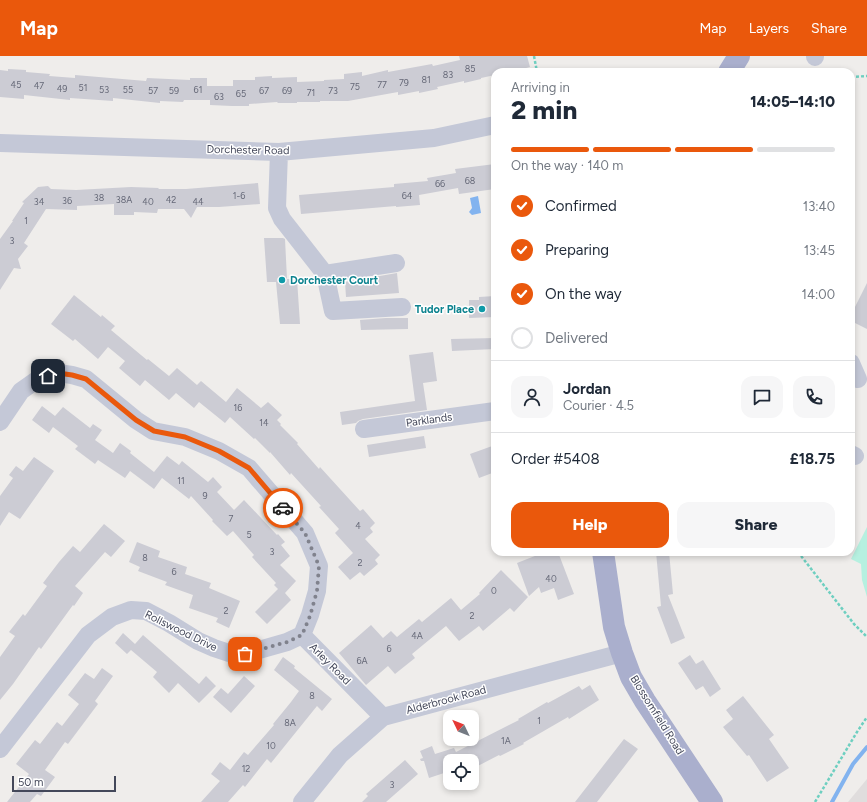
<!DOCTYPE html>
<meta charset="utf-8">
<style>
:root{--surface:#fff;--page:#f6f6f7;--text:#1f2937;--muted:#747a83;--line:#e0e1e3;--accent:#ea580c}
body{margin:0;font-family:Figtree,sans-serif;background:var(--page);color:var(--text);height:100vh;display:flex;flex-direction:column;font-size:15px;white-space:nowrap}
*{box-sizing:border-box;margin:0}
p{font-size:13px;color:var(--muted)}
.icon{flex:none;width:22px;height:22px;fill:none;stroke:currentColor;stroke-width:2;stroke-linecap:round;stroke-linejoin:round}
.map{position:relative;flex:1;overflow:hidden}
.side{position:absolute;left:491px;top:12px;width:364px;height:488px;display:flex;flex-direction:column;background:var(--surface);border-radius:12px;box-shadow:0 2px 6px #0003}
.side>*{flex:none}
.needle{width:26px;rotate:313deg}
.fabs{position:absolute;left:443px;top:654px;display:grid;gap:8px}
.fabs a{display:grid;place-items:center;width:36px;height:36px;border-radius:8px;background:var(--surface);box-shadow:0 2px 6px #0003;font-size:20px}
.scale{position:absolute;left:12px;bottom:10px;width:104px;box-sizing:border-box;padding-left:4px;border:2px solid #44485a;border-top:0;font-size:11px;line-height:14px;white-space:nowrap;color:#44485a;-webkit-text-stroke:3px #fff;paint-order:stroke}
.pin{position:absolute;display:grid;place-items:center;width:34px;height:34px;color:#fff;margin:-17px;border-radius:8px;box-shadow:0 2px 6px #0006}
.courier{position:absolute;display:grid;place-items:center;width:40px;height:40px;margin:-20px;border:3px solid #ea580c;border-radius:50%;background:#fff;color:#222;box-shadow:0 1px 5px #0007}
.overview em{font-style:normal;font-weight:800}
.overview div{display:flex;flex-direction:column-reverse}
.overview{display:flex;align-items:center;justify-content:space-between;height:68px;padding:0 20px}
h1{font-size:26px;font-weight:800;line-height:30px}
.bar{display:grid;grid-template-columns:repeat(4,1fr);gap:6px 4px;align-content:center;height:48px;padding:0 20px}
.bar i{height:5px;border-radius:3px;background:var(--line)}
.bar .selected{background:var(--accent)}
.bar p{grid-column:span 4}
.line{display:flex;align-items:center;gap:10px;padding:0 20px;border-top:1px solid var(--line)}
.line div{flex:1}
.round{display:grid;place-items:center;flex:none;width:42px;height:42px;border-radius:12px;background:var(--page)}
ol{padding:0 20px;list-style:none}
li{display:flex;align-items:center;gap:12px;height:44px}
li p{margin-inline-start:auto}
li .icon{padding:4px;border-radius:50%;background:var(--accent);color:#fff;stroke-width:4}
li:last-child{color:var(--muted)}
li i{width:22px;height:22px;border:2px solid var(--line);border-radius:50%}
.action{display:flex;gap:8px;margin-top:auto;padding:8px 20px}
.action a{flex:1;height:46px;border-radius:12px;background:var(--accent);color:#fff;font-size:16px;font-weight:800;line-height:46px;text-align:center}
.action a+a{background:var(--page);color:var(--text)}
header{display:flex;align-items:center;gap:24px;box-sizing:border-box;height:56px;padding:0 20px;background:var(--accent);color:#fff}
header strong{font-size:19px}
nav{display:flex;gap:22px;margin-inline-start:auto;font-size:14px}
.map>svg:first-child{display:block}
.education{fill:#e0dddd}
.green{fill:#b6f0e0}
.water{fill:#82b3ef}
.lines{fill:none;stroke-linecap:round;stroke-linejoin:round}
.stream{stroke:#82b3ef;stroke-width:4}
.building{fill:#ccccd4}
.path{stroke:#6ecfc0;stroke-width:2.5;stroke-dasharray:3 2;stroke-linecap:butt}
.minor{stroke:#c4c8d7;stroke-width:18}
.major{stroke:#aaafcd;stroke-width:22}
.done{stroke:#80828d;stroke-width:4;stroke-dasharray:0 7.2}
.route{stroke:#ea580c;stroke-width:5}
.culture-dot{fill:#0f9aa8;stroke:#fff;stroke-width:1.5}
.labels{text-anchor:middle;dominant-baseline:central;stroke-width:3;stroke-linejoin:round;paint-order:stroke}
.number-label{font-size:9px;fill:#666978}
.street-label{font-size:11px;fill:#44485a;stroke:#fff}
.culture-label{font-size:11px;font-weight:bold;fill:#0d838f;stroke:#fff;text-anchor:start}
</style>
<header>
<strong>Map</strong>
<nav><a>Map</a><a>Layers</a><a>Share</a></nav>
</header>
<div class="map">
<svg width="867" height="746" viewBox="0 0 867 746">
<rect width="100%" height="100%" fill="#efedeb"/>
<path class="education" d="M867 723V746H848Z"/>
<path class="green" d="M867 471V541L862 524 861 508 851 503Z"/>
<path class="water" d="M478 140 481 157 472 159 469 156 472 152 470 142Z"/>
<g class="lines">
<path class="stream" d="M832 746 853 708 867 691"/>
</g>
<path class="building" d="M459 0H527L530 11 511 16H495V19L481 22V23L464 27V25L437 31 438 33 419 37V35L398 39V36L348 45H320V46H297V47H278L277 46 249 48V50H232L210 49V44H184L183 46 160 45V47L113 42V45L70 42V44L24 39V43L0 41V14L8 15V13L26 14V16L50 18 49 20 75 22V19L146 25 147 22 190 24V22H207V30H233V24H255V21L272 20V22L297 21V26L324 25V24L344 23V18L362 16V20L388 14V16L432 8 433 10 460 4Z
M495 108V133L459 138 458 132 419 139 420 149 396 151V150L301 158 299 139 394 131V128L428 125 427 122 456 117 455 113Z
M258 127 260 148 219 151H197L191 162 184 153H158L157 157 134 156V159H114V148L77 150V154L46 153 24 187 28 190 18 203 21 213 14 212 0 234V183L13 165H12L24 147 22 146 38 131 48 130 51 133 76 134 131 131 159 132 158 133H186Z
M264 182H283L285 183 287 223H297L300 268H280L276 226H267Z
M397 217 399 237 346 241 345 226Z
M867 227V273L851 265V259Z
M74 239 101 261 102 259 115 270 111 274 147 304 148 303 169 320 177 312 197 329 201 325 226 346 237 332 261 352 268 346 282 359 277 364 281 368 280 369 298 387 297 388 319 413 320 411 360 455 363 453 375 467 370 472 373 476 365 483 380 499 375 504 378 508 364 520 360 516 350 524 338 511 353 497 335 477 339 473 319 451 321 450 291 417 290 419 270 396V397L255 382 254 383 230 361 225 367 199 346 194 352 176 337 169 344 145 324 140 330 119 312 125 305 108 291 98 303 75 283 73 285 51 268Z
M495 240V261L469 262V244H479V241Z
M386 262H408V273L361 274 360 264Z
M495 282V293L452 295 451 283Z
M433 296 437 325 423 327 427 354 363 363 358 365 356 367 342 369 340 356 415 345 409 299Z
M42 350 55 360 63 351 90 372 93 368 102 374 95 384 113 397 120 387 131 395 130 397 154 416 167 400 179 409 182 405 208 426 213 421 222 431 217 436 234 454 244 444 277 479 278 478 285 486 281 489 290 500 280 509 296 525 285 537 291 544 267 568 255 556 278 533 274 529 276 527 252 501 254 499 233 475 227 480 212 465 213 464 191 440 189 443 162 422 154 433 130 415 125 422 98 404 95 408 75 393 78 390 53 371 49 377 32 364Z
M424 380 426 392 369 401 367 389Z
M495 389V416L479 422 470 398Z
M34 401 54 415 20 463 9 456 0 470V440L13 422 9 419 16 410 23 415Z
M104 468 125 485 111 501 105 496 75 530 83 537 74 550 73 549 41 593 39 591 13 628 0 644V601L15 580 9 576 23 558 25 560 47 530 43 527 59 506 73 490 80 496Z
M137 486 160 495 158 501 187 511 185 518 211 527 209 532 240 545 229 572 216 566 218 562 189 552 193 539 165 529 167 526 138 515 140 511 129 506Z
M545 496H558L574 538 558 544 554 532 541 537 539 531 529 540 517 507Z
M656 496H669L673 538 668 539 685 582 671 588 657 551 661 550Z
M501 514 528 541 514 556 510 552 483 575 479 570 459 585 446 570 412 598 415 602 395 618 388 610 366 629 339 597 371 569 383 582 391 575 397 581 419 563 422 566 451 542 461 554 480 538 479 537Z
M123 577 135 588 143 579 199 628 206 620 216 630 199 647 178 627 169 637 153 621 157 616 131 594 127 598 115 587Z
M690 599 696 608 703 604 721 633 710 641 703 630 696 634 678 607Z
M283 601 295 610 294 612 332 643 322 655 317 650 271 707 267 703 245 731 243 729 228 746H201L220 725 211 718 220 706 230 714 244 696 248 699 274 669 273 668 291 646 299 635 274 614Z
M102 612 113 620 95 645 98 648 68 688 65 686 45 714 55 721 41 740 37 738 30 746H7L29 718 16 708 35 684 40 688 57 666 62 670 79 648 68 639 85 617 94 623Z
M244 620 255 630 231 657 213 641 221 632 228 638Z
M590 629 599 644 569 663 568 661 523 687 524 688 500 700 499 699 472 713V705H450V715L429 722 424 705H421L420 703 423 702 420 695 432 690 435 698 454 692 456 696 519 664 518 663 547 646 548 647 579 630 582 634Z
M743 640 774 679 769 683 789 712 767 726 749 699 747 700 723 671 733 663 726 654Z
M624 683 638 693 597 746H575Z
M405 704 418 718 386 746H362L368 740 366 738Z"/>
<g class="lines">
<path class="path" d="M534 0 537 16
M752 13 758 16
M851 21 867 20
M798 496 854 568 867 581
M815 746 857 676 867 661"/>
<path class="minor" d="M815 0V1
M0 87 279 96 434 82 495 69
M279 96 277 152 282 163 325 218 333 255 402 251
M325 218 396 207
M851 307 858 323
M0 366 21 335 38 323 58 317 72 319 86 323 136 364 153 375 185 381 219 395 249 412 305 477 319 510 317 535 310 559 302 579 383 661
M364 373 495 355
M851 398 855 400
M0 693 88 579 112 561 131 554 146 555 169 567 198 585 214 592 229 597 245 598 287 586 302 579
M302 746 340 699 383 661 622 597"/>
<path class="major" d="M729 16 739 0
M603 496 614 571 622 597 631 621 645 645 712 746"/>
</g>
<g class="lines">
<path class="done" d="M245 598 287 586 302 579 310 560 317 535 319 510 305 477 283 452"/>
<path class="route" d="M48 320 58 317 72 319 86 323 136 364 154 375 185 381 219 395 249 412 283 452"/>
</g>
<g class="culture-dot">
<circle cx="282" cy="224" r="4"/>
<circle cx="482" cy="253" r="4"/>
</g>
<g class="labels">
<g class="number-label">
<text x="470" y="12">85</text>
<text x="448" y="18">83</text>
<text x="426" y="23">81</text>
<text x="404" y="26">79</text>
<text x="16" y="28">45</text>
<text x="382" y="28">77</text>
<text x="39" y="29">47</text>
<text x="355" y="30">75</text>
<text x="83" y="31">51</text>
<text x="62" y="32">49</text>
<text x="104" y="33">53</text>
<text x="128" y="33">55</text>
<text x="198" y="33">61</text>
<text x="153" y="34">57</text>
<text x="174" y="34">59</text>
<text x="264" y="34">67</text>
<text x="287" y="34">69</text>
<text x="333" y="34">73</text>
<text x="311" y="36">71</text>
<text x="241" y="37">65</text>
<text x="219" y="40">63</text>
<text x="470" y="124">68</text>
<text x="440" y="127">66</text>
<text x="239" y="139">1-6</text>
<text x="407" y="139">64</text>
<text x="99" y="141">38</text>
<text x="124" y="143">38A</text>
<text x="171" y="143">42</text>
<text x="67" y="144">36</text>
<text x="39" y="145">34</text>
<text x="148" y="145">40</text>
<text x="198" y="145">44</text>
<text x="26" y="164">1</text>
<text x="12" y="184">3</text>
<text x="238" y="351">16</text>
<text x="264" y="366">14</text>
<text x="181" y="424">11</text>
<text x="205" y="439">9</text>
<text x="231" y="462">7</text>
<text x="358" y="469">4</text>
<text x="249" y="478">5</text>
<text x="272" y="495">3</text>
<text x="145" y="501">8</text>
<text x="360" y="506">2</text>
<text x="174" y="515">6</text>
<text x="551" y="522">40</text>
<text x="494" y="534">0</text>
<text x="226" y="554">2</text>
<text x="472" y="559">2</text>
<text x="417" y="579">4A</text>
<text x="389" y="592">6</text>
<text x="362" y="604">6A</text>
<text x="312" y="639">8</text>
<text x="539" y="664">1</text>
<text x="290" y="666">8A</text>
<text x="506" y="684">1A</text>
<text x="271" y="689">10</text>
<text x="246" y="712">12</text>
<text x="392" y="728">3</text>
</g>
<g class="street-label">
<text transform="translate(248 94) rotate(1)">Dorchester Road</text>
<text transform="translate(429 364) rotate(-8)">Parklands</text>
<text transform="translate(181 575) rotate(26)">Rollswood Drive</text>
<text transform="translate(330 608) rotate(45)">Arley Road</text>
<text transform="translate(446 644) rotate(-15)">Alderbrook Road</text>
<text transform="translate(657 659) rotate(58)">Blossomfield Road</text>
</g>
<g class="culture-label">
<text x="290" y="224">Dorchester Court</text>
<text x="474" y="253" text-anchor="end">Tudor Place</text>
</g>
</g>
</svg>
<div class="fabs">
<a><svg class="needle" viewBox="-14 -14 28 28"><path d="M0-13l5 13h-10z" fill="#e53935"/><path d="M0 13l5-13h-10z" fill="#747a83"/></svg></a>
<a><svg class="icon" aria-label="locate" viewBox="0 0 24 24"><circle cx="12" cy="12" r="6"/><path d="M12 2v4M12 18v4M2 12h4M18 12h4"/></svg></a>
</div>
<div class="scale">50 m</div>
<div class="pin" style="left:245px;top:598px;background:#ea580c"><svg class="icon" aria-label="bag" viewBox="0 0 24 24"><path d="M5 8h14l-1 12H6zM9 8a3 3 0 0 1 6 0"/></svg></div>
<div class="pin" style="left:48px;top:320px;background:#1f2937"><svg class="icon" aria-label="home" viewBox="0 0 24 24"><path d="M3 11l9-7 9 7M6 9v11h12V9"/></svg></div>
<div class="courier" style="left:283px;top:452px"><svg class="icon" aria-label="car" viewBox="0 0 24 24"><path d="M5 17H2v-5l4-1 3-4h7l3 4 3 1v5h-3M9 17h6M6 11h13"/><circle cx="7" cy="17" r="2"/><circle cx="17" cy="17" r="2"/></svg></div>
<section class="side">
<div class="overview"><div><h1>2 min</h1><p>Arriving in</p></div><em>14:05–14:10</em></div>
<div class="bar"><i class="selected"></i><i class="selected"></i><i class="selected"></i><i></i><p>On the way · 140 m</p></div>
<ol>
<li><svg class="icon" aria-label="check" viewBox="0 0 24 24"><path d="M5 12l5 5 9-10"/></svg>Confirmed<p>13:40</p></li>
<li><svg class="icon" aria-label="check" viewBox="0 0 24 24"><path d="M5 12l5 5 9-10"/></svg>Preparing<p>13:45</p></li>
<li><svg class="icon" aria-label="check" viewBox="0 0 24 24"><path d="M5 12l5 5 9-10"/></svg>On the way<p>14:00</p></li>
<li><i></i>Delivered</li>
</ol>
<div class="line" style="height:72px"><a class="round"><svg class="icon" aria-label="person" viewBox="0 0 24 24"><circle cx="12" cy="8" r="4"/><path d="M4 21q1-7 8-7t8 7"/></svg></a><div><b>Jordan</b><p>Courier · 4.5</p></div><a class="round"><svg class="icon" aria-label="chat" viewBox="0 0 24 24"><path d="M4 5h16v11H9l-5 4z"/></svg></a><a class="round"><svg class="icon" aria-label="phone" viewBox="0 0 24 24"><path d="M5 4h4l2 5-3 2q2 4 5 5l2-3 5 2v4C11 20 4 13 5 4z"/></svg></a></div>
<div class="line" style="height:52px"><div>Order #5408</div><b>£18.75</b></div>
<div class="action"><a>Help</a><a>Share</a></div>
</section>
</div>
